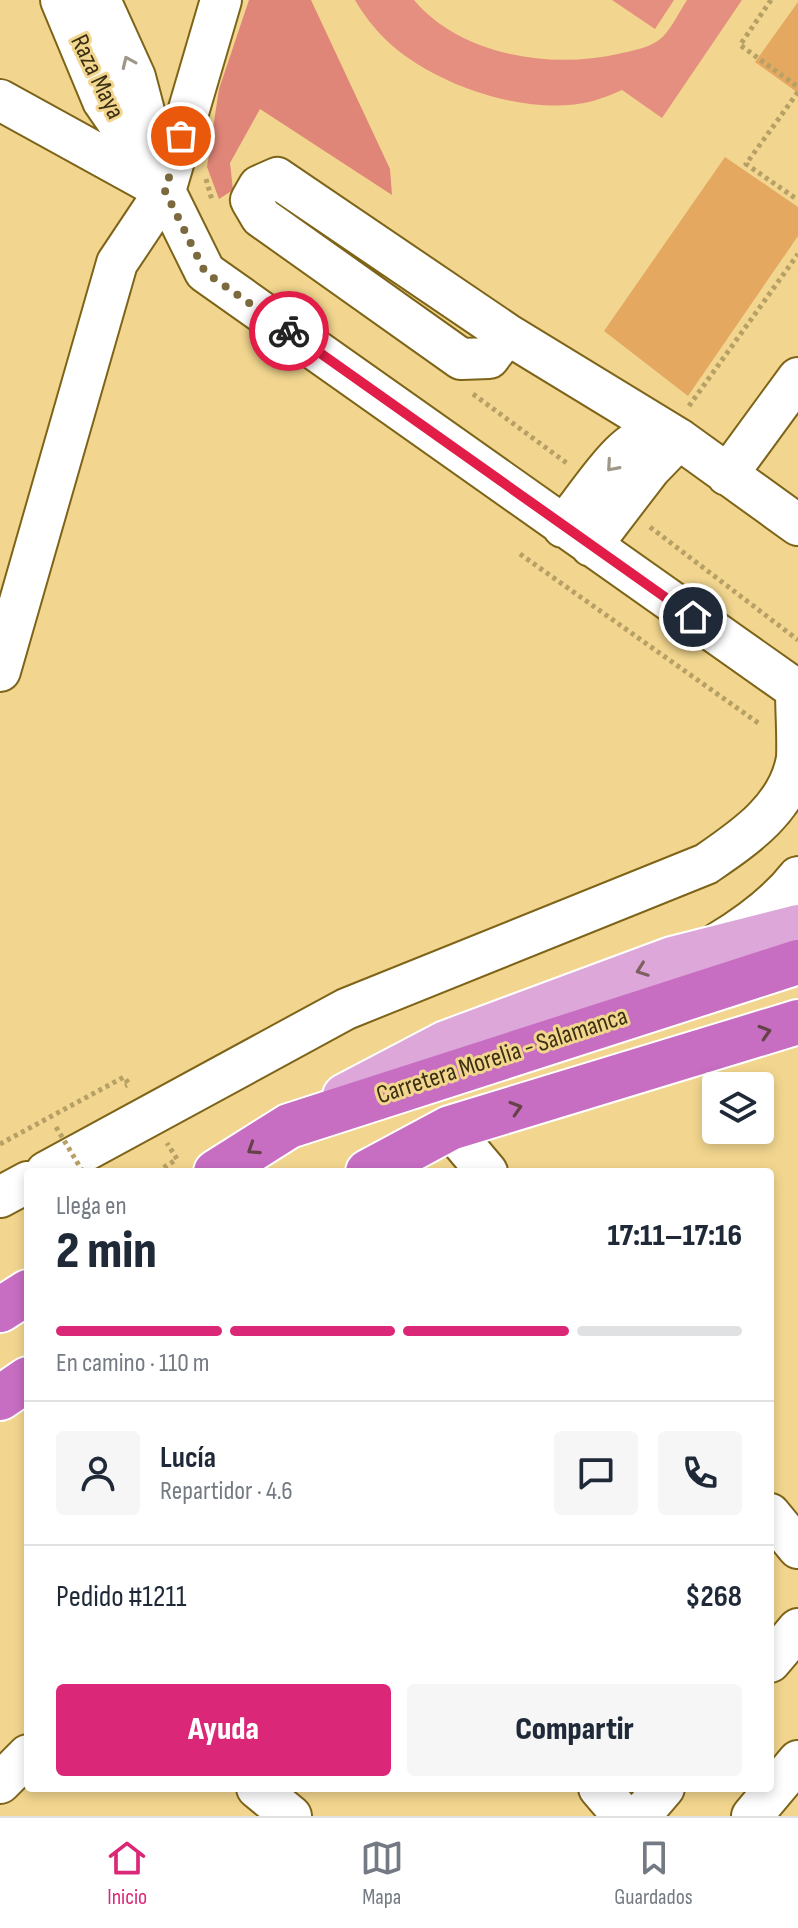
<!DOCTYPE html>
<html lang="es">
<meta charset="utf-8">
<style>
:root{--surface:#fff;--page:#f6f6f7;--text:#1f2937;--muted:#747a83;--line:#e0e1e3;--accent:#db2777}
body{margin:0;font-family:"Sofia Sans Condensed",sans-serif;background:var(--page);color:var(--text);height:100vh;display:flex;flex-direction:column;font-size:30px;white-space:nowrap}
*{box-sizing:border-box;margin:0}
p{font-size:26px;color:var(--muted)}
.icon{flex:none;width:44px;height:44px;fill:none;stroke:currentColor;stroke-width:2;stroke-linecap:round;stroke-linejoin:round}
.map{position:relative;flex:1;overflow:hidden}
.panel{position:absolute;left:24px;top:1168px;width:750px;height:624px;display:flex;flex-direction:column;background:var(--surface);border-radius:8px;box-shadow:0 4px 12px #0003}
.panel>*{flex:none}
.buttons{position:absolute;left:702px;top:1072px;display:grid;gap:16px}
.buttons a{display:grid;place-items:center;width:72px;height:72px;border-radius:8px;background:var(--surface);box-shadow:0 4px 12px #0003;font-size:40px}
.pin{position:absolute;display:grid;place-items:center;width:68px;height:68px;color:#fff;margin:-34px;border:4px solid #fff;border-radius:50%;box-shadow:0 2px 8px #0007}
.courier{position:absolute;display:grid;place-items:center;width:80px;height:80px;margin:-40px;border:6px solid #e11d48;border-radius:50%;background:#fff;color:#222;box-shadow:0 2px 10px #0007}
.overview em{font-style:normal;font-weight:800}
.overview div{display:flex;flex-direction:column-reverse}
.overview{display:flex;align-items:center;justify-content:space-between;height:136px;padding:0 32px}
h1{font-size:52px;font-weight:800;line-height:60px}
.bar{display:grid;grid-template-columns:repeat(4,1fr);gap:12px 8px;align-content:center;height:96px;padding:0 32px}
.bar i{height:10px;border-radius:6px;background:var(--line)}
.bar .selected{background:var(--accent)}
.bar p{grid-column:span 4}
.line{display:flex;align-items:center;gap:20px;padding:0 32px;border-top:2px solid var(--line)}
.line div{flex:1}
.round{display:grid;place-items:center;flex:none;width:84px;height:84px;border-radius:8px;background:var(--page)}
.button{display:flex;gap:16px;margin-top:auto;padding:16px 32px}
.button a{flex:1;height:92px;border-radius:8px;background:var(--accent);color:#fff;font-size:32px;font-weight:800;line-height:92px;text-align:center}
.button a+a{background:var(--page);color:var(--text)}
.dock{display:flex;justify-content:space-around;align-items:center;height:112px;border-top:2px solid var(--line);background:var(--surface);font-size:22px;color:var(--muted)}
.dock a{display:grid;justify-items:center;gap:4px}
.dock .selected{color:var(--accent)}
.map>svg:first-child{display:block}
.green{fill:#e58f81}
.forest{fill:#e08678}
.building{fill:#e4a861}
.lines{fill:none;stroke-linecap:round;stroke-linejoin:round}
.minor-casing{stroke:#7d6418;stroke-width:44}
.major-casing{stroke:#fff;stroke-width:48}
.highway-casing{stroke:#fff;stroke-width:48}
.path{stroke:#b7a066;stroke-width:5;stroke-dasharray:4 4;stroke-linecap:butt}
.minor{stroke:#fff;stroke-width:40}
.major{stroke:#dda7da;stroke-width:44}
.highway{stroke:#c76dc2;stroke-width:44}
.path-bridge{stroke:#b7a066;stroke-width:5;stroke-dasharray:4 4;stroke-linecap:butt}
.oneway{stroke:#9d9888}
.oneway2{stroke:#7c6062}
.oneway3{stroke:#654247}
.done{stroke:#7b6a3e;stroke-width:8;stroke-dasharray:0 14.4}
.route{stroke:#e11d48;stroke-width:10}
.labels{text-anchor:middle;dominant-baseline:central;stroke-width:6;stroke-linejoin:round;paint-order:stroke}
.street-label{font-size:26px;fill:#3b3012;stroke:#f2d68f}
</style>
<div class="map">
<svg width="798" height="1816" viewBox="0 0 798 1816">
<rect width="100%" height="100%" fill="#f2d68f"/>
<path class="green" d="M355 0H414C461 56 551 69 618 54 631 51 648 48 659 40 670 32 679 12 687 0H742L662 118 622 90C613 94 603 98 593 101 529 118 432 85 385 39 374 28 363 14 355 0Z
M612 0H674L655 29Z"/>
<path class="forest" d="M249 0H311L390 169 392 195 260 109 230 163 233 190 219 199 207 167 219 89Z"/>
<path class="building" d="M798 2V93L755 62Z
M725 157 798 207V236L688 396 604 331Z"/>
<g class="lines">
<defs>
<path id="minor" d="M61 0 103 101 165 191 205 272 798 691
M100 0 135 77 158 164
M0 100 158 187
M507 334 489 358 461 359 261 217 251 200 259 186 277 178 507 334 679 439 798 525
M727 475 798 378
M563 527C578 508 617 450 636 442 649 436 665 438 679 439
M591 546 650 469 679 439
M0 671 117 263 165 191 221 0
M718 943C748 925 776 905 798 877
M450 1128 487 1172
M46 1172 346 1009 706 864C744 838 789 808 797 758 798 737 796 711 796 689
M0 1197 28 1182
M770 1514 798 1548
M770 1662 798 1629
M0 1783 28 1755
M257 1788 291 1816
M599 1788 623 1816
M640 1816 664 1788
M752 1816 798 1761"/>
<path id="major" d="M345 1096 446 1043 672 959 798 927"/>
<path id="highway" d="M216 1172 289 1126 798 962
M368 1172 450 1128 798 1022
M0 1310 28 1292
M0 1398 28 1379"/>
</defs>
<use href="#minor" class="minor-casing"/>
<use href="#major" class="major-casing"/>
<use href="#highway" class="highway-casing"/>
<path class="path" d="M771 0 740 45 798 87
M798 92 746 164 798 200
M206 179 212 200
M473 394 568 464
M689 406 798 254
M650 527 798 640
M520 554 761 725
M0 1144 124 1077 129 1084 125 1086
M157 1172 177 1159 167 1143"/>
<use href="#minor" class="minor"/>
<use href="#major" class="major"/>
<use href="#highway" class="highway"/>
<path class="path-bridge" d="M56 1127 83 1172"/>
</g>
<defs><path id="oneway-chevron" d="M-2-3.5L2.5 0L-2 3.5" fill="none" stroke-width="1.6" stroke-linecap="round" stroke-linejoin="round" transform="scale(2)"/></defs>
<g class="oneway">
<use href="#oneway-chevron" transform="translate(128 62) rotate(-114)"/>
<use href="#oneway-chevron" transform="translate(612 466) rotate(131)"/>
</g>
<use class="oneway2" href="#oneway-chevron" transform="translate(642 970) rotate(160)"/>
<g class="oneway3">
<use href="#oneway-chevron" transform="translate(765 1032) rotate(-17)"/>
<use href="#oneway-chevron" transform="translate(516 1108) rotate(-17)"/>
<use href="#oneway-chevron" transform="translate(253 1149) rotate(147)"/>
</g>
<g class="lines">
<path class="done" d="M181 136 165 191 205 272 289 331"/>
<path class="route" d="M289 331 693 617"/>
</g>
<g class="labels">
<g class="street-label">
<text transform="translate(97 77) rotate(64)">Raza Maya</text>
<text transform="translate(502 1056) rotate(-18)">Carretera Morelia - Salamanca</text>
</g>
</g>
</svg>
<div class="buttons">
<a><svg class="icon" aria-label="layers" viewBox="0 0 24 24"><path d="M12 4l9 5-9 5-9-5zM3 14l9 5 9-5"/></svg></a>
</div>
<div class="pin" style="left:181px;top:136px;background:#ea580c"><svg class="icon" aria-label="bag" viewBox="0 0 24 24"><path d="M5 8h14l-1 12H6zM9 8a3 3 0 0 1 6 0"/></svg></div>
<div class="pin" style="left:693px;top:617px;background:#1f2937"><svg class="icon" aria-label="home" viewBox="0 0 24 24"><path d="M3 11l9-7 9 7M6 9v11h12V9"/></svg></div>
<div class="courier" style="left:289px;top:331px"><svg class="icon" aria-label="bike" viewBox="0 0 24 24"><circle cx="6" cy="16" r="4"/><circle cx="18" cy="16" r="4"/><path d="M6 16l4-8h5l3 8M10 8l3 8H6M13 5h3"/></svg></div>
<section class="panel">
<div class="overview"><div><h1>2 min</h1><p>Llega en</p></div><em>17:11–17:16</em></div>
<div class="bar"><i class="selected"></i><i class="selected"></i><i class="selected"></i><i></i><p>En camino · 110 m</p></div>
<div class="line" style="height:144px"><a class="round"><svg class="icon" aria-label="person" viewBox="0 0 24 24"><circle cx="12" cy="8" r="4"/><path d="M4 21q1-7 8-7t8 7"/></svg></a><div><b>Lucía</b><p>Repartidor · 4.6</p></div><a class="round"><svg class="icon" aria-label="chat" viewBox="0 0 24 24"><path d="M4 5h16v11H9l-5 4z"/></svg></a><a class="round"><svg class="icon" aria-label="phone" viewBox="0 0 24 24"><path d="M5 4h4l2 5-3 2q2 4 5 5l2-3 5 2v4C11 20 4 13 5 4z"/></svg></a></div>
<div class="line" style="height:104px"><div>Pedido #1211</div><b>$268</b></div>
<div class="button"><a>Ayuda</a><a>Compartir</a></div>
</section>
</div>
<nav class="dock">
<a class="selected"><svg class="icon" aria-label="home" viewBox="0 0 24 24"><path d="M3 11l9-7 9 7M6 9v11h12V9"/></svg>Inicio</a>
<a><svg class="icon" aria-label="map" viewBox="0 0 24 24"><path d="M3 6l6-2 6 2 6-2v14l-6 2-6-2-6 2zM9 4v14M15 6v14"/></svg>Mapa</a>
<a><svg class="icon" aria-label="saved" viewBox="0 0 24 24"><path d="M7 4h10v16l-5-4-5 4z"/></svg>Guardados</a>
</nav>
